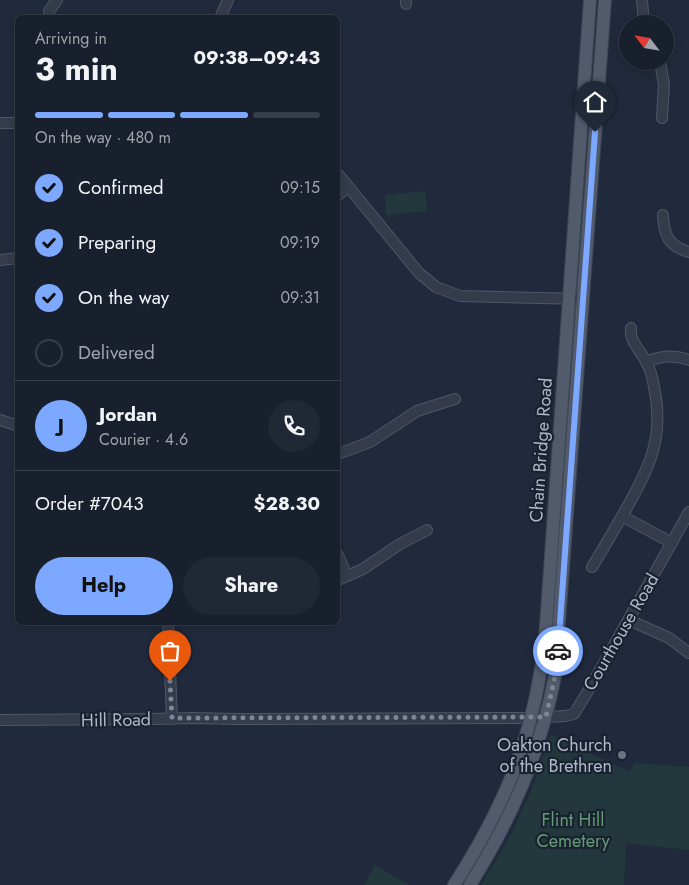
<!DOCTYPE html>
<meta charset="utf-8">
<style>
:root{--surface:#18202d;--page:#212835;--text:#f1f3f6;--muted:#9fa3aa;--line:#363e49;--accent:#7da8ff}
body{margin:0;font-family:Jost,sans-serif;background:var(--page);color:var(--text);height:100vh;display:flex;flex-direction:column;font-size:19px;white-space:nowrap}
*{box-sizing:border-box;margin:0}
p{font-size:16px;color:var(--muted)}
.icon{flex:none;width:28px;height:28px;fill:none;stroke:currentColor;stroke-width:2;stroke-linecap:round;stroke-linejoin:round}
.map{position:relative;flex:1;overflow:hidden}
.sheet{position:absolute;left:15px;top:15px;width:325px;height:610px;display:flex;flex-direction:column;background:var(--surface);border-radius:8px;box-shadow:0 2px 8px #0003,0 0 0 1px var(--line)}
.sheet>*{flex:none}
.needle{width:32px;rotate:301deg}
.buttons{position:absolute;left:619px;top:15px;display:grid;gap:10px}
.buttons a{display:grid;place-items:center;width:55px;height:55px;border-radius:50%;background:var(--surface);box-shadow:0 2px 8px #0003,0 0 0 1px var(--line);font-size:25px}
.pin{position:absolute;display:grid;place-items:center;width:42px;height:42px;color:#fff;margin:-51px -21px;border-radius:50% 50% 50% 0;rotate:-45deg;box-shadow:0 0 5px #0007}
.pin .icon{rotate:45deg}
.courier{position:absolute;display:grid;place-items:center;width:50px;height:50px;margin:-25px;border:4px solid #7da8ff;border-radius:50%;background:#fff;color:#222;box-shadow:0 1px 6px #0007}
.overview em{font-style:normal;font-weight:700}
.overview div{display:flex;flex-direction:column-reverse}
.overview{display:flex;align-items:center;justify-content:space-between;height:85px;padding:0 20px}
h1{font-size:32px;font-weight:700;line-height:38px}
.bar{display:grid;grid-template-columns:repeat(4,1fr);gap:8px 5px;align-content:center;height:60px;padding:0 20px}
.bar i{height:6px;border-radius:4px;background:var(--line)}
.bar .active{background:var(--accent)}
.bar p{grid-column:span 4}
.line{display:flex;align-items:center;gap:12px;padding:0 20px;border-top:1px solid var(--line)}
.line div{flex:1}
.round{display:grid;place-items:center;flex:none;width:52px;height:52px;border-radius:26px;background:var(--page)}
ol{padding:0 20px;list-style:none}
li{display:flex;align-items:center;gap:15px;height:55px}
li p{margin-inline-start:auto}
li .icon{padding:5px;border-radius:50%;background:var(--accent);color:#111;stroke-width:4}
li:last-child{color:var(--muted)}
li i{width:28px;height:28px;border:2px solid var(--line);border-radius:50%}
.cta{display:flex;gap:10px;margin-top:auto;padding:10px 20px}
.cta a{flex:1;height:58px;border-radius:30px;background:var(--accent);color:#111;font-size:20px;font-weight:700;line-height:58px;text-align:center}
.cta a+a{background:var(--page);color:var(--text)}
.map>svg:first-child{display:block}
.green{fill:#22383d}
.lines{fill:none;stroke-linecap:round;stroke-linejoin:round}
.minor-casing{stroke:#4f5766;stroke-width:12}
.major-casing{stroke:#3d4655;stroke-width:14}
.minor{stroke:#343c4c;stroke-width:10}
.major{stroke:#525b6c;stroke-width:12}
.done{stroke:#7d8697;stroke-width:5;stroke-dasharray:0 9}
.route{stroke:#7da8ff;stroke-width:6}
.worship-dot{fill:#6b7280;stroke:#192230;stroke-width:2}
.labels{text-anchor:middle;dominant-baseline:central;stroke-width:4.5;stroke-linejoin:round;paint-order:stroke}
.street-label{font-size:18px;fill:#afb7c8;stroke:#192230}
.poi-label{font-size:18px;fill:#afb7c8;stroke:#192230;text-anchor:end}
.park-label{font-size:18px;fill:#649b74;stroke:#192230}
</style>
<div class="map">
<svg width="689" height="885" viewBox="0 0 689 885">
<rect width="100%" height="100%" fill="#202a3c"/>
<path class="green" d="M425 191 427 211 386 215 385 195Z
M550 735 630 772 634 763 689 767V850L626 843 624 885H481L511 835 534 784Z
M375 865 409 885H364Z"/>
<g class="lines">
<defs>
<path id="minor" d="M406 0V4
M642 0 644 24
M49 11 57 0
M220 18 228 0
M660 61 664 85 662 118
M0 123H18
M338 174 419 273 436 287 460 296 584 299
M338 195 348 187
M663 215C664 235 668 246 689 252
M0 260 18 258
M646 362C661 356 673 354 689 360
M0 420 18 426
M338 454 370 442 417 411 455 399
M622 516 672 543
M338 555 347 576
M592 567C603 549 614 530 625 511 649 469 665 437 654 387 653 379 650 369 646 362 641 350 629 342 631 328
M338 580 363 569 400 544 427 530
M629 620 669 638 689 653
M168 622 172 719
M0 720 152 719 192 718 239 719 531 718 565 716 574 714 591 686 689 512"/>
<path id="major" d="M454 885C497 818 527 754 540 674 545 649 546 624 548 598L590 0
M470 885C512 818 540 753 555 676L605 0"/>
</defs>
<use href="#minor" class="minor-casing"/>
<use href="#major" class="major-casing"/>
<use href="#minor" class="minor"/>
<use href="#major" class="major"/>
</g>
<g class="lines">
<path class="done" d="M170 681 172 718 546 717 555 676 558 651"/>
<path class="route" d="M558 651 595 132"/>
</g>
<circle class="worship-dot" cx="622" cy="755" r="5"/>
<g class="labels">
<g class="street-label">
<text transform="translate(541 450) rotate(-86)">Chain Bridge Road</text>
<text transform="translate(621 632) rotate(-60)">Courthouse Road</text>
<text transform="translate(116 720) rotate(-1)">Hill Road</text>
</g>
<g class="poi-label">
<text x="612" y="745">Oakton Church<tspan x="612" dy="21">of the Brethren</tspan></text>
</g>
<g class="park-label">
<text x="573" y="820">Flint Hill<tspan x="573" dy="21">Cemetery</tspan></text>
</g>
</g>
</svg>
<div class="buttons">
<a><svg class="needle" viewBox="-14 -14 28 28"><path d="M0-13l5 13h-10z" fill="#e53935"/><path d="M0 13l5-13h-10z" fill="#9fa3aa"/></svg></a>
</div>
<div class="pin" style="left:170px;top:681px;background:#ea580c"><svg class="icon" aria-label="bag" viewBox="0 0 24 24"><path d="M5 8h14l-1 12H6zM9 8a3 3 0 0 1 6 0"/></svg></div>
<div class="pin" style="left:595px;top:132px;background:#1f2937"><svg class="icon" aria-label="home" viewBox="0 0 24 24"><path d="M3 11l9-7 9 7M6 9v11h12V9"/></svg></div>
<div class="courier" style="left:558px;top:651px"><svg class="icon" aria-label="car" viewBox="0 0 24 24"><path d="M5 17H2v-5l4-1 3-4h7l3 4 3 1v5h-3M9 17h6M6 11h13"/><circle cx="7" cy="17" r="2"/><circle cx="17" cy="17" r="2"/></svg></div>
<section class="sheet">
<div class="overview"><div><h1>3 min</h1><p>Arriving in</p></div><em>09:38–09:43</em></div>
<div class="bar"><i class="active"></i><i class="active"></i><i class="active"></i><i></i><p>On the way · 480 m</p></div>
<ol>
<li><svg class="icon" aria-label="check" viewBox="0 0 24 24"><path d="M5 12l5 5 9-10"/></svg>Confirmed<p>09:15</p></li>
<li><svg class="icon" aria-label="check" viewBox="0 0 24 24"><path d="M5 12l5 5 9-10"/></svg>Preparing<p>09:19</p></li>
<li><svg class="icon" aria-label="check" viewBox="0 0 24 24"><path d="M5 12l5 5 9-10"/></svg>On the way<p>09:31</p></li>
<li><i></i>Delivered</li>
</ol>
<div class="line" style="height:90px"><b class="round" style="background:var(--accent);color:#111">J</b><div><b>Jordan</b><p>Courier · 4.6</p></div><a class="round"><svg class="icon" aria-label="phone" viewBox="0 0 24 24"><path d="M5 4h4l2 5-3 2q2 4 5 5l2-3 5 2v4C11 20 4 13 5 4z"/></svg></a></div>
<div class="line" style="height:65px"><div>Order #7043</div><b>$28.30</b></div>
<div class="cta"><a>Help</a><a>Share</a></div>
</section>
</div>
